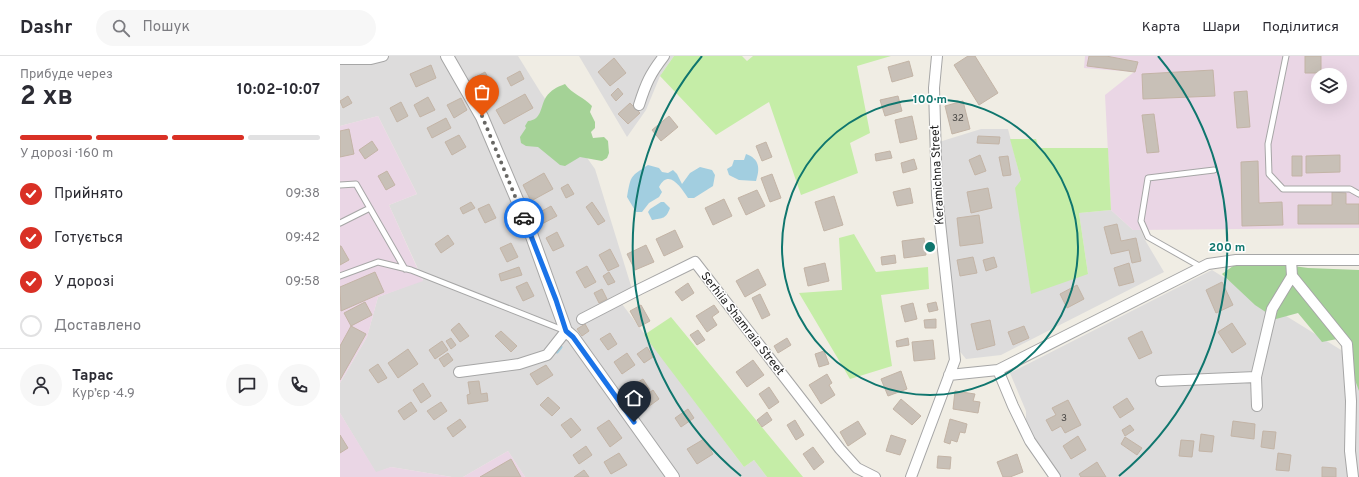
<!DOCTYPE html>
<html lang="uk">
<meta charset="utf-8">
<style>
:root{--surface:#fff;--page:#f7f7f7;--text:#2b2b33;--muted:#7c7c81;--line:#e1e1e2;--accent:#d93025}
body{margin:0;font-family:Overpass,sans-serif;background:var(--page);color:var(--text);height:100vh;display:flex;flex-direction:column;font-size:15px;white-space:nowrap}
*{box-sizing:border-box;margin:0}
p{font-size:13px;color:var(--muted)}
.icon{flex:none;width:22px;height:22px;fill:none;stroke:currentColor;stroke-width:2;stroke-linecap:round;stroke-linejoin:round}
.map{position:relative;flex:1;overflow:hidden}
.drawer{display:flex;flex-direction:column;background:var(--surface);width:340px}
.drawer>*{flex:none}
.tools{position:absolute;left:971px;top:12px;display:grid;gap:8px}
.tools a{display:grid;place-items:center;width:36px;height:36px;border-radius:50%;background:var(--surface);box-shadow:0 4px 16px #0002;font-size:20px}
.pin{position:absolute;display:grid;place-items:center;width:34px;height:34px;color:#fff;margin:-41px -17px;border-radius:50% 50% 50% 0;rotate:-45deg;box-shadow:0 0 4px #0007}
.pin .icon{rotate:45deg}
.courier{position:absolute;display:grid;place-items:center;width:40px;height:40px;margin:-20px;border:3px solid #1a73e8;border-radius:50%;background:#fff;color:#222;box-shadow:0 1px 5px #0007}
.headline em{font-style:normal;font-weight:700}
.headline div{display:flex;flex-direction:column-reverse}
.headline{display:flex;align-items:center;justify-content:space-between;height:68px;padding:0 20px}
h1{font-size:26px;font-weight:700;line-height:30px}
.bar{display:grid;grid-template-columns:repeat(4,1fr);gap:6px 4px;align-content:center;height:48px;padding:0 20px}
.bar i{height:5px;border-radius:3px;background:var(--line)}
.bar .selected{background:var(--accent)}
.bar p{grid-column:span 4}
.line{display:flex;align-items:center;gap:10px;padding:0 20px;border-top:1px solid var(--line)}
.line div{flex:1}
.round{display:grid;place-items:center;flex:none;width:42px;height:42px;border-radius:21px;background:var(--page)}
ol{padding:0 20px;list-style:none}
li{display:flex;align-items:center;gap:12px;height:44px}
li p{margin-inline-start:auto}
li .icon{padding:4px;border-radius:50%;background:var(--accent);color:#fff;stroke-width:4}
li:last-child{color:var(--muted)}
li i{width:22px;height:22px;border:2px solid var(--line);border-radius:50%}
header{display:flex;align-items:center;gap:24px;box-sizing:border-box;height:56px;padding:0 20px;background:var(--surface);border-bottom:1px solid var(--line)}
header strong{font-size:19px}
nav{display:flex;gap:22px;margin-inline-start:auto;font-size:14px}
.search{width:280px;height:36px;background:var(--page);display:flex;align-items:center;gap:10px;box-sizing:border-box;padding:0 14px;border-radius:22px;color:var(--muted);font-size:15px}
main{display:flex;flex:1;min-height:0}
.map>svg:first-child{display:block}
.residential{fill:#dddcdc}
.industrial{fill:#ead6e5;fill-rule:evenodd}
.grass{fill:#c5eda7}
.forest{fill:#a4d296}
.water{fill:#a2cee0}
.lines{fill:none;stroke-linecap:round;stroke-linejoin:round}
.stream{stroke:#a2cee0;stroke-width:3}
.building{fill:#c8c0b7;stroke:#c3b4a6}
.service-casing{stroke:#a6a6a6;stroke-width:7}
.minor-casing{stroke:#a6a6a6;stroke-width:12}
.tertiary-casing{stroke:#a6a6a6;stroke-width:14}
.service{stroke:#fff;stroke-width:5}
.minor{stroke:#fff;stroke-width:10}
.tertiary{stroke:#fff;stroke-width:12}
.done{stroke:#686764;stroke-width:4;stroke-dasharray:0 7.2}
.route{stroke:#1a73e8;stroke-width:5}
.ring{fill:none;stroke:#0f766e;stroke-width:2}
.labels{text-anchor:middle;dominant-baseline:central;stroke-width:3;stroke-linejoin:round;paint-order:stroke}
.number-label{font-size:10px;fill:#494745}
.street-label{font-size:12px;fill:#1f1f1f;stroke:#fff}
.centre{fill:#0f766e;stroke:#fff;stroke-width:2}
.ring-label{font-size:12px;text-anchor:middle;font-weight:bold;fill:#0f766e;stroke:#fff;stroke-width:3;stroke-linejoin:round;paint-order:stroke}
</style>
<header>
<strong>Dashr</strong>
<div class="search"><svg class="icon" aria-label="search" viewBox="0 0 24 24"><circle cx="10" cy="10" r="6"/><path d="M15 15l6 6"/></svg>Пошук</div>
<nav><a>Карта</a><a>Шари</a><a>Поділитися</a></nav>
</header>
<main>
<section class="drawer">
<div class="headline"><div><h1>2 хв</h1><p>Прибуде через</p></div><em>10:02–10:07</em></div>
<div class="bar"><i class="selected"></i><i class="selected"></i><i class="selected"></i><i></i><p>У дорозі · 160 m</p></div>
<ol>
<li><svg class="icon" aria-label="check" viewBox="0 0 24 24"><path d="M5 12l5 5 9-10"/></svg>Прийнято<p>09:38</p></li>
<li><svg class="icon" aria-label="check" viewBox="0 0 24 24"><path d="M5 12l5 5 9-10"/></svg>Готується<p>09:42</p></li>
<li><svg class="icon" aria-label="check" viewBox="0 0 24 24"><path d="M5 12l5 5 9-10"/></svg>У дорозі<p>09:58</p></li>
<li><i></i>Доставлено</li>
</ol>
<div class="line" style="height:72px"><a class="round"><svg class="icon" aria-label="person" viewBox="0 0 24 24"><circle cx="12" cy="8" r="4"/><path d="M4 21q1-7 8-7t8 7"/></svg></a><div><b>Тарас</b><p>Кур’єр · 4.9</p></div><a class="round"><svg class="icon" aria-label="chat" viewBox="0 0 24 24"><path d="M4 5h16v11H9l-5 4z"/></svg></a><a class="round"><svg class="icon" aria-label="phone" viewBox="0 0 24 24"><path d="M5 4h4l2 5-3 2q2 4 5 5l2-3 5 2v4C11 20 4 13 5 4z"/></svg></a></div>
</section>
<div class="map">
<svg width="1019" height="421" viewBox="0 0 1019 421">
<rect width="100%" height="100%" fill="#f0ede4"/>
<path class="residential" d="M0 0H178L201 37 255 113 292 233 279 244 404 411 414 404 427 421H185L168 395 123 421H112L51 411 36 417 0 357V327L27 281 38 241 83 224 49 149 77 138 38 60 0 70Z
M239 0H334L320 20 306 54 287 81Z
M641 73H668L681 124 748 218 739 157 771 154 793 174H801L805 184 824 216 661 299 626 303 618 293 600 139 599 86Z
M872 214 1014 302 1019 301V421H711L686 383V355L670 317Z"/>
<path class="industrial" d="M745 0H1019V172L793 174 771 154 765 39 794 16 744 12ZM978 19H1000V41H978Z
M38 60 77 138 49 149 83 225 38 241 27 281 0 327V70Z
M0 357 36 416 51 411 112 421H0Z
M168 395 185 421H123Z"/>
<path class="grass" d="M334 0H402L407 5 413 0H551L517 10 530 77 510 87 518 117 461 139 429 46 376 79 320 20Z
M670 83H696L699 92H768L771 154 739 157 748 218 691 238 675 132 681 124Z
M514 178 536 216 588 211 589 233 541 239 552 310 510 323 459 237 502 234 499 182Z
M331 261 463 421H427L414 404 404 411 304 279Z"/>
<path class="forest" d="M225 28C232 38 244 41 252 50L250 56 255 66V72L251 76 253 82 264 81 268 85 269 97 267 102 262 105 240 101 225 110 220 109 198 91 186 90 181 87 180 81 186 72 185 70 188 65C202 64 200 51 206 41 211 34 217 31 225 28Z
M939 208 968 212 1019 214V335L1015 324 1007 281 982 286 958 257 936 263 915 249 882 218 893 210Z"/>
<path class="water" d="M406 98C420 103 420 113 416 125L399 124 389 119 387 113 392 110 394 104H404Z
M308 109 319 112 322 116 328 117 333 114 337 118 342 128 350 117 360 111 372 114 375 119 373 130 354 142H348C341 132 329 112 319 131L322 136 319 141 309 147 302 156H296L287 141C291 119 290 121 308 109Z
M321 146H324L330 152C326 163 323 162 312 164L308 156 310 153Z"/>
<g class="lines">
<path class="stream" d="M217 296 221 291"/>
</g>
<path class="building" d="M628 0H635L658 37 639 49 614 9Z
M749 0H766L798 6 795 16 747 10Z
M965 0H981V17H965Z
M274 2 286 17 270 30 258 16Z
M569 5 573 20 552 26 548 11Z
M91 9 96 22 76 31 70 18Z
M873 14 875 40 803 43 802 18Z
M180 15 184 23 171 30 167 22Z
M145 16 156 35 144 42 132 23Z
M278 32 283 38 276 45 271 39Z
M907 35 910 71 897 72 894 36Z
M185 38 193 52 164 68 156 54Z
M8 40 12 47 3 52 0 45Z
M558 40 562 55 545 60 540 44Z
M88 41 95 54 80 61 74 49Z
M121 42 127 54 114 62 107 49Z
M623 45 630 73 612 78 605 50Z
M61 46 68 60 57 66 50 52Z
M290 47 300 57 288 68 278 58Z
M814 58 819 96 807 97 802 59Z
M329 60 338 71 321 85 312 74Z
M572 60 577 83 560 87 555 64Z
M106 62 111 72 92 82 87 72Z
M9 73 14 98 0 101V75Z
M119 79 126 91 112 99 105 86Z
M638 80 660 81 659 88 637 87Z
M32 85 38 94 25 103 19 94Z
M426 86 432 101 422 105 416 90Z
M550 95 552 102 536 105 535 98Z
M640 99 646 115 635 119 629 104Z
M1000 99V116L966 117V100Z
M668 100 671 119 663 120 659 101Z
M952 100H962V120H952Z
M574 103 577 113 563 117 561 107Z
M918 105 919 147 942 146 943 169 902 170 901 106Z
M47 115 55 129 46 134 38 120Z
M204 117 213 133 191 145 183 129Z
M432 118 441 142 430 146 421 122Z
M228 128 234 138 226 142 221 132Z
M570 132 573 147 557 150 553 136Z
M648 132 652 152 631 157 627 136Z
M417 134 425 150 406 159 398 142Z
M992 136 1006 137V148H1019V168H958V149H992Z
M494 140 503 169 484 175 475 146Z
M384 143 392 160 373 169 365 152Z
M131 146 135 152 123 158 120 152Z
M252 146 265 165 258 169 246 151Z
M149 148 156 162 145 167 138 153Z
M211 150 217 160 198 170 193 160Z
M639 159 643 187 620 190 617 162Z
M777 168 781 185 796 182 801 205 792 207 789 194 771 198 764 171Z
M335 174 343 191 324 200 316 183Z
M217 176 224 190 213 195 206 182Z
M108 179 114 188 101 197 95 188Z
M584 182 586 199 564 202 562 185Z
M171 187 178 201 167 206 160 192Z
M306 189 314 206 295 214 287 198Z
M0 190H1L9 204 0 209Z
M270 193 279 210 268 215 259 199Z
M555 199 556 207 542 209 541 201Z
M633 201 637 217 620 220 617 204Z
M654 201 657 211 646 215 643 204Z
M485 207 489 225 468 230 464 212Z
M789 207 794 226 779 230 774 212Z
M247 210 256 226 245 232 236 216Z
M179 211 182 219 161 225 159 218Z
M418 213 426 229 405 241 396 225Z
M35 216 44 236 1 255 0 231Z
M269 216 275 226 268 229 263 220Z
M187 226 194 240 183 245 176 231Z
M882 226 893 249 876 257 866 234Z
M348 227 354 237 342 245 335 236Z
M737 229 744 243 727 252 720 238Z
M262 233 267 243 259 247 254 237Z
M420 238 430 259 422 263 412 242Z
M25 246 32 259 11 270 4 257Z
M596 246 598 254 589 256 587 248Z
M573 247 577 263 565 266 561 250Z
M301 249 310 265 299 271 290 255Z
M374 249 379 256 372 261 377 269 367 276 356 260Z
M596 263V272H585L584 264Z
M650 264 655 289 637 294 631 268Z
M119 267 129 280 120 286 111 274Z
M892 267 906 288 892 297 878 276Z
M245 268 249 275 242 280 237 273Z
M11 270 26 278 0 324V290Z
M684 270 689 282 673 289 668 276Z
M358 274 365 284 357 289 350 279Z
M161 275 177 290 171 296 155 280Z
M802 275 812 297 799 303 788 282Z
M270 277 277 288 268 294 260 283Z
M111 282 116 289 111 293 106 285Z
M447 282 451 289 438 297 434 290Z
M568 282 569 289 557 291 556 285Z
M593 284 595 303 574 305 572 286Z
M102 285 108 294 95 303 89 294Z
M307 291 313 301 304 307 297 298Z
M68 293 78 308 58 322 48 307Z
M484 295 489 308 479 311 475 298Z
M108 297 113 304 104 311 99 303Z
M287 297 295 309 282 318 274 306Z
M413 304 424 319 407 331 396 316Z
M38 308 47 322 38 327 29 314Z
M206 309 213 319 197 329 190 318Z
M561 315 567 333 548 340 541 323Z
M487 318 492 327 489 329 495 339 481 348 469 329Z
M303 323 310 334 298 341 291 330Z
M139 325 141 338 147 337 148 345 128 348 127 339 130 338 128 326Z
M83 327 91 340 81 347 73 334Z
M429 331 439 346 429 353 419 338Z
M313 334 319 343 308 351 302 342Z
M615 335 635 338 633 345 640 346 638 357 613 353Z
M208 341 220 352 212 360 200 349Z
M787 342 794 353 780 362 773 351Z
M561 343 581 360 572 369 553 353Z
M728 344 741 369 725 377 721 370 712 375 706 364 716 359 712 352Z
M303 345 307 351 298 356 294 351Z
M71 346 77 355 64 364 58 355Z
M101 346 107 355 94 364 87 355Z
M348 353 354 362 341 371 335 362Z
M427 356 432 364 422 371 417 364Z
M231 362 241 374 231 382 221 369Z
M120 363 126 371 113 381 107 372Z
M610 363 627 368 625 377 620 376 617 386 611 384 610 388 604 386Z
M269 364 282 382 270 391 257 372Z
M455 364 464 379 456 384 447 369Z
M518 365 526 378 508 390 500 376Z
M893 365 915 368 914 383 891 380Z
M790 369 794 374 785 380 782 374Z
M923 375 936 376 934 393 921 391Z
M861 378 874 380 872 396 859 395Z
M0 379 8 392 0 397Z
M551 379 566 384 560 399 546 395Z
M738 380 746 394 731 403 723 390Z
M785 381 802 392 797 399 781 388Z
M364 383 373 398 357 408 347 393Z
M841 384 854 385 852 401 839 400Z
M246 390 252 399 239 408 233 399Z
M473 391 484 406 474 414 463 398Z
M279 397 287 409 271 418 264 406Z
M938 397 951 399 949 415 936 414Z
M677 398 683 416 670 421H663L657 406Z
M598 400 611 401 610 413 597 412Z
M171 403 181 421H140Z
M757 406 766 421H741L739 418Z
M982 411 996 412V421H982Z
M244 414 249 421H234Z"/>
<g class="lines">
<defs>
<path id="service" d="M946 0 928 88 929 118 943 133H1010L1019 138
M0 129 16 128 65 213
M0 167 30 152
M861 211 808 181 801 165 808 122 874 114
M0 220 38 206 71 214 223 274"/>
<path id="minor" d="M0 3H31L43 0
M299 49C306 27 310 18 324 0
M951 204 952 220 1007 288 1011 345 1010 395 1013 421
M242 263 300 233 355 206 500 393 517 412 535 421
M658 314 673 350 690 385 715 421
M119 316 179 308 207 299 226 275
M609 319 658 314 868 208 896 204H1019
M821 325 916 321
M917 350 916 321 932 253 952 220
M571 421 615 304 597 139 594 32 597 0"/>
<path id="tertiary" d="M107 0 142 61 189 172 226 275 233 281 333 421"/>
</defs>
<use href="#service" class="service-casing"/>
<use href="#minor" class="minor-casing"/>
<use href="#tertiary" class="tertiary-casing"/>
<use href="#service" class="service"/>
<use href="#minor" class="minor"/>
<use href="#tertiary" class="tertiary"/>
</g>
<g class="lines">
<path class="done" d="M142 60 184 162"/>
<path class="route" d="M184 162 216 244 226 275 233 281 294 366"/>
</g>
<g class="ring">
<circle cx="590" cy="191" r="148"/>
<path d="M401 420A297 297 0 0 1 362 0M818 0A297 297 0 0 1 779 420"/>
</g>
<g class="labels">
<g class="number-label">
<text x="618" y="62">32</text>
<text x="724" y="362">3</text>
</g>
<g class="street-label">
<text transform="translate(598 119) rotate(-93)">Keramichna Street</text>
<text transform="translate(402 268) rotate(52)">Serhiia Shamraia Street</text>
</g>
</g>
<circle cx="590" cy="191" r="6" class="centre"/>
<g class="ring-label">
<text x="590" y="47">100 m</text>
<text x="887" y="195">200 m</text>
</g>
</svg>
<div class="tools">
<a><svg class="icon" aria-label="layers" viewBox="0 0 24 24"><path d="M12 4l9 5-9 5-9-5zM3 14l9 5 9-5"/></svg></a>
</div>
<div class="pin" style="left:142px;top:60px;background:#ea580c"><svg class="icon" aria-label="bag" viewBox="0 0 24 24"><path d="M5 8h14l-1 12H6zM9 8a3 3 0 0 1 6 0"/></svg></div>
<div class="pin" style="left:294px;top:366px;background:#1f2937"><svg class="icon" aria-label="home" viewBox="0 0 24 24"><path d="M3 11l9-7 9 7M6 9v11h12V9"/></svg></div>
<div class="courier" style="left:184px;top:162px"><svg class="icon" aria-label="car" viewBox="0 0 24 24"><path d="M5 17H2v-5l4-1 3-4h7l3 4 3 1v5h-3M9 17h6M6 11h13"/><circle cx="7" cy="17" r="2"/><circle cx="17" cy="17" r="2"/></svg></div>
</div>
</main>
